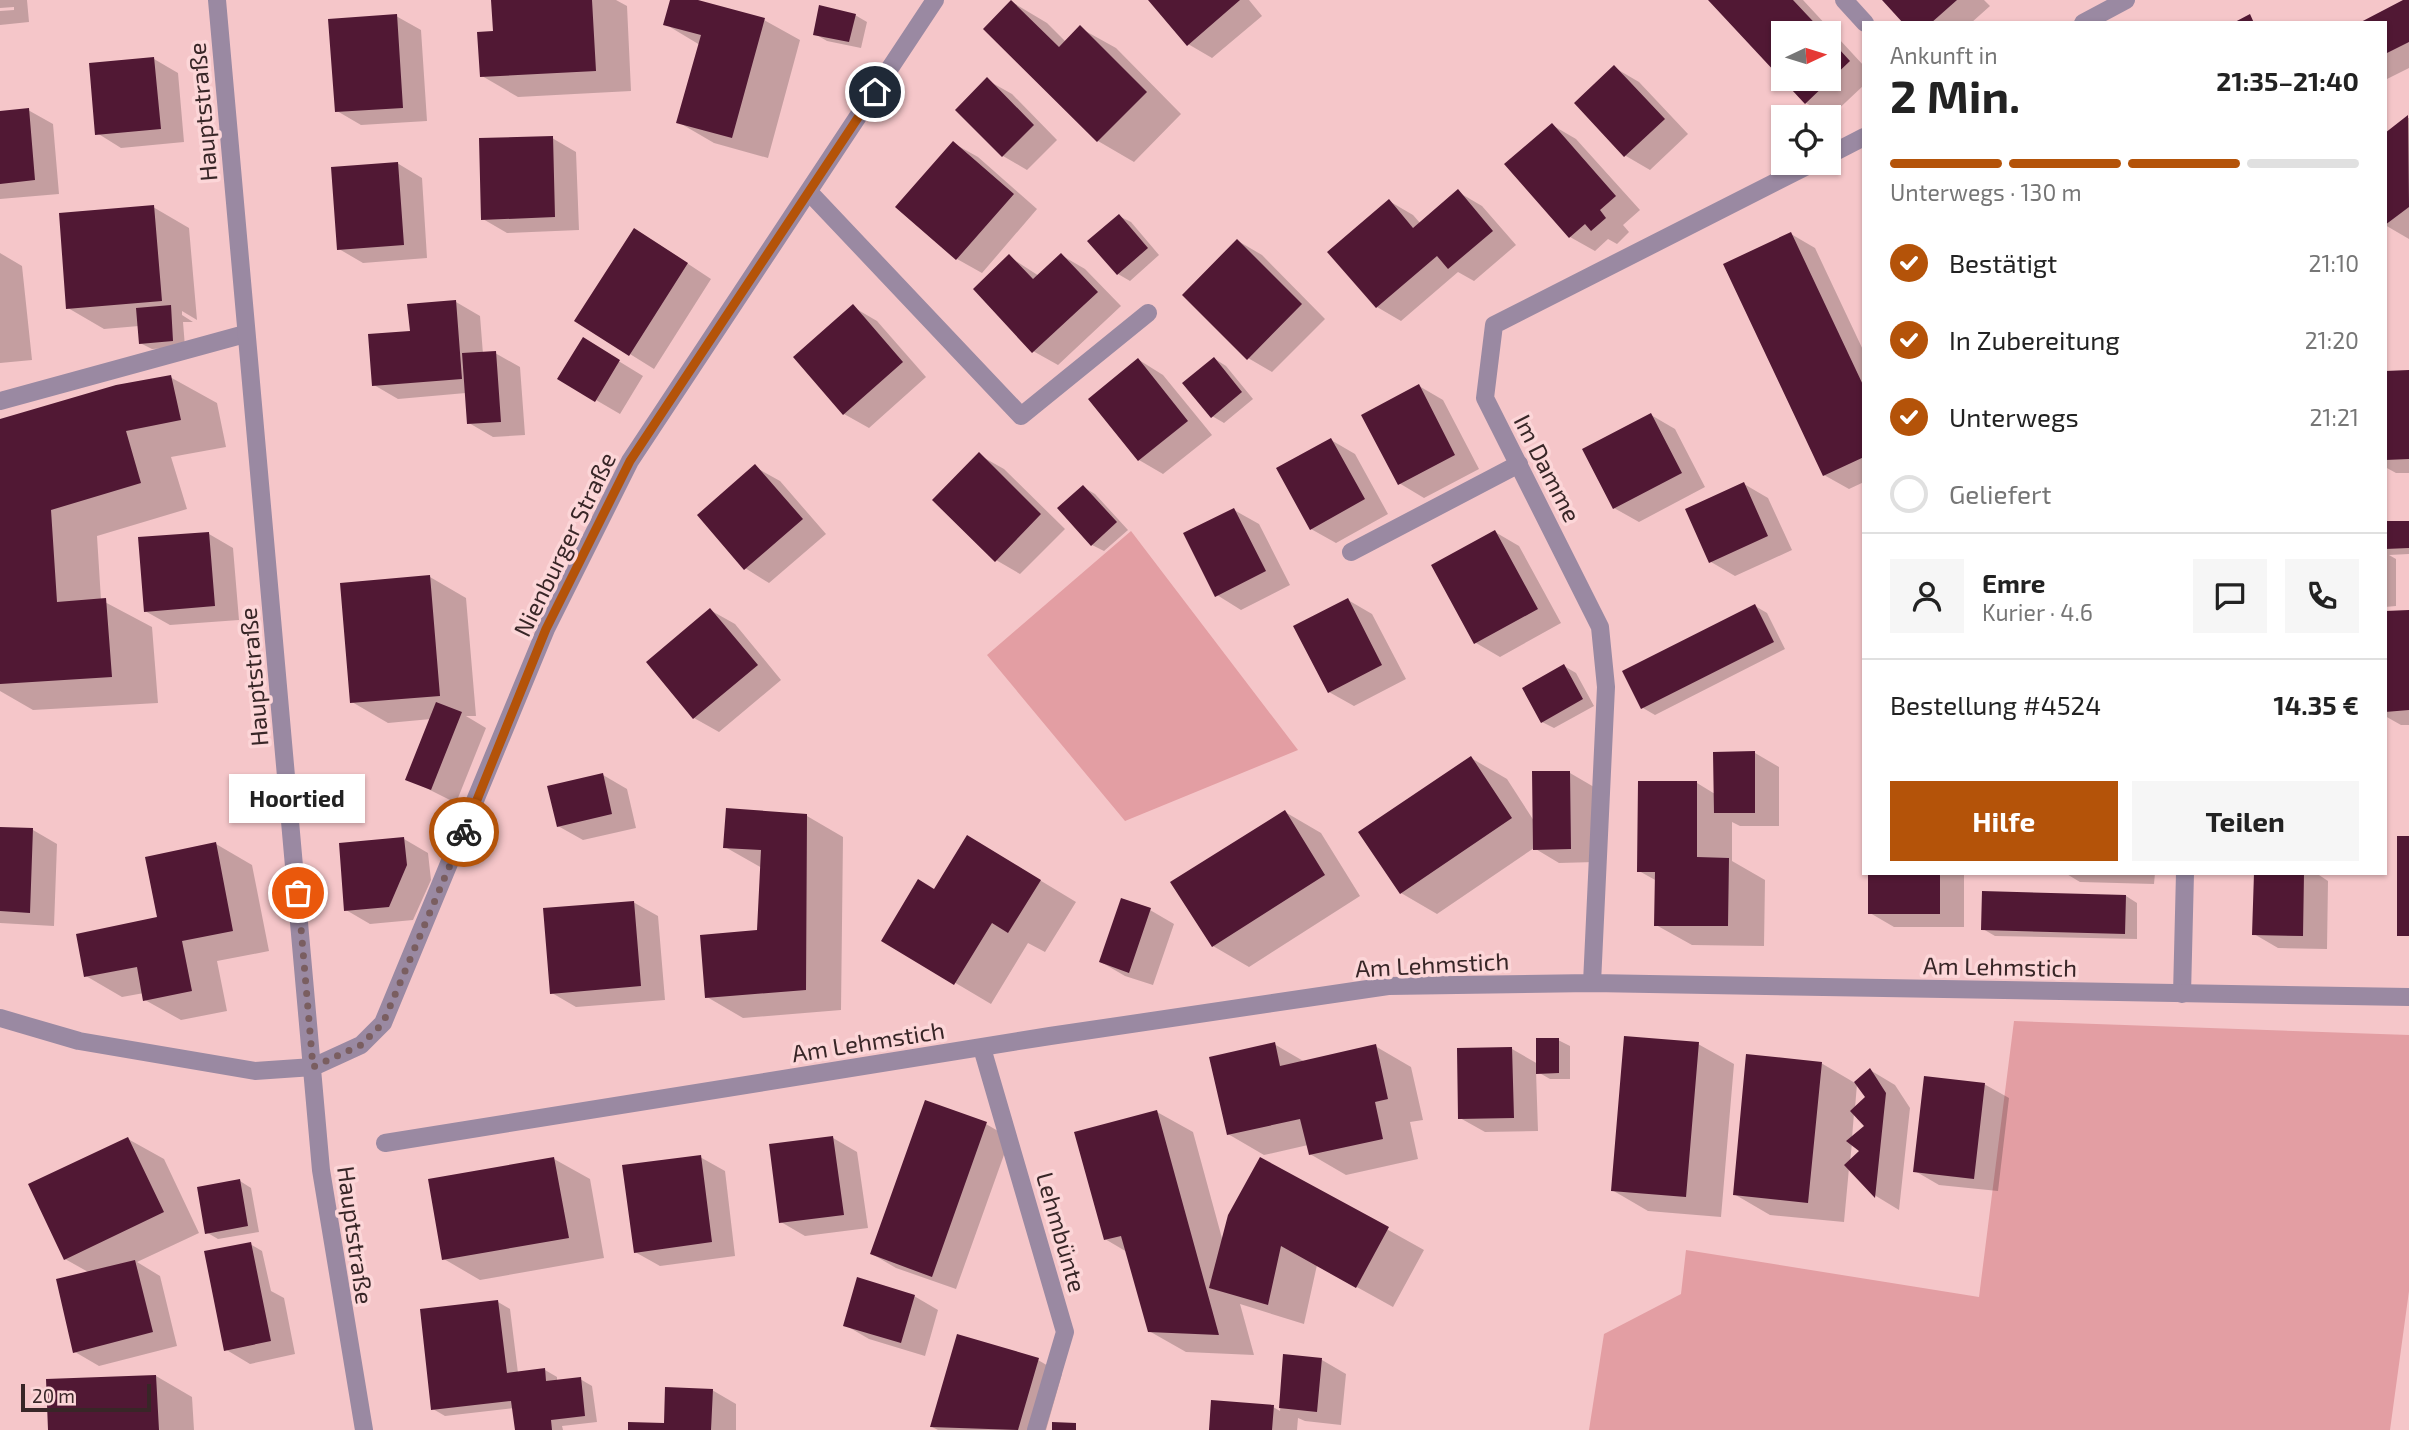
<!DOCTYPE html>
<html lang="de">
<meta charset="utf-8">
<style>
:root{--surface:#fff;--page:#f6f6f6;--text:#222;--muted:#767676;--line:#e0e0e0;--accent:#b45309}
body{margin:0;font-family:"Exo 2",sans-serif;background:var(--page);color:var(--text);height:100vh;display:flex;flex-direction:column;font-size:26px;white-space:nowrap}
*{box-sizing:border-box;margin:0}
p{font-size:23px;color:var(--muted)}
.icon{flex:none;width:38px;height:38px;fill:none;stroke:currentColor;stroke-width:2;stroke-linecap:round;stroke-linejoin:round}
.map{position:relative;flex:1;overflow:hidden}
.drawer{position:absolute;left:1862px;top:21px;width:525px;height:854px;display:flex;flex-direction:column;background:var(--surface);border-radius:0px;box-shadow:0 2px 5px #0004}
.drawer>*{flex:none}
.needle{width:46px;rotate:86deg}
.tools{position:absolute;left:1771px;top:21px;display:grid;gap:14px}
.tools a{display:grid;place-items:center;width:70px;height:70px;border-radius:0px;background:var(--surface);box-shadow:0 2px 5px #0004;font-size:35px}
.scale{position:absolute;left:21px;bottom:18px;width:130px;box-sizing:border-box;padding-left:7px;border:4px solid #382627;border-top:0;font-size:19px;line-height:24px;white-space:nowrap;color:#382627;-webkit-text-stroke:5px #fcd6d8;paint-order:stroke}
.pin{position:absolute;display:grid;place-items:center;width:60px;height:60px;color:#fff;margin:-30px;border:4px solid #fff;border-radius:50%;box-shadow:0 2px 7px #0007}
.courier{position:absolute;display:grid;place-items:center;width:70px;height:70px;margin:-35px;border:5px solid #b45309;border-radius:50%;background:#fff;color:#222;box-shadow:0 2px 9px #0007}
.bubble{position:absolute;height:49px;border-radius:0px;background:var(--surface);box-shadow:0 2px 5px #0004;font-size:23px;font-weight:700;line-height:49px;text-align:center}
.overview em{font-style:normal;font-weight:700}
.overview div{display:flex;flex-direction:column-reverse}
.overview{display:flex;align-items:center;justify-content:space-between;height:119px;padding:0 28px}
h1{font-size:46px;font-weight:700;line-height:52px}
.bar{display:grid;grid-template-columns:repeat(4,1fr);gap:10px 7px;align-content:center;height:84px;padding:0 28px}
.bar i{height:9px;border-radius:5px;background:var(--line)}
.bar .selected{background:var(--accent)}
.bar p{grid-column:span 4}
.line{display:flex;align-items:center;gap:18px;padding:0 28px;border-top:2px solid var(--line)}
.line div{flex:1}
.round{display:grid;place-items:center;flex:none;width:74px;height:74px;border-radius:0px;background:var(--page)}
ol{padding:0 28px;list-style:none}
li{display:flex;align-items:center;gap:21px;height:77px}
li p{margin-inline-start:auto}
li .icon{padding:7px;border-radius:50%;background:var(--accent);color:#fff;stroke-width:4}
li:last-child{color:var(--muted)}
li i{width:38px;height:38px;border:4px solid var(--line);border-radius:50%}
.action{display:flex;gap:14px;margin-top:auto;padding:14px 28px}
.action a{flex:1;height:80px;border-radius:0px;background:var(--accent);color:#fff;font-size:28px;font-weight:700;line-height:80px;text-align:center}
.action a+a{background:var(--page);color:var(--text)}
.map>svg:first-child{display:block}
.green{fill:#e39ea3}
.shadow{fill:#0003;fill-rule:evenodd}
.building{fill:#511834}
.lines{fill:none;stroke-linecap:round;stroke-linejoin:round}
.service{stroke:#9a89a2;stroke-width:18}
.minor{stroke:#9a89a2;stroke-width:18}
.tertiary{stroke:#9a89a2;stroke-width:18}
.done{stroke:#7a5e60;stroke-width:7;stroke-dasharray:0 12.6}
.route{stroke:#b45309;stroke-width:9}
.labels{text-anchor:middle;dominant-baseline:central;stroke-width:7;stroke-linejoin:round;paint-order:stroke}
.street-label{font-size:24px;fill:#382627;stroke:#fcd6d8}
</style>
<div class="map">
<svg width="2409" height="1430" viewBox="0 0 2409 1430">
<rect width="100%" height="100%" fill="#f5c6c9"/>
<path class="green" d="M1131 531 1298 750 1125 821 987 655Z
M2014 1021 2409 1035V1291L2390 1430H1589L1604 1334 1681 1294 1686 1250 1979 1297Z"/>
<path class="shadow" d="M0 0H27L29 22 0 25V11L14 10V7L0 8Z
M493 0H616L627 6 631 91 518 97 482 76 495 33Z
M671 0H691L764 20 800 40 768 158 714 143 678 122 700 45 665 24Z
M1150 0H1249L1262 16 1212 58 1188 44Z
M1710 0H1803L1864 66V85L1830 117 1806 103 1784 79H1829V33H1783V78Z
M1885 0H1984L1990 6 1971 23H1905Z
M2409 0V68L2385 80V23Z
M1012 2 1047 23 1066 42 1080 28 1116 48 1181 114 1134 162 1098 141 985 29Z
M855 15 867 22 861 48 827 41 815 34Z
M396 16 421 30 427 121 361 125 337 111Z
M154 59 178 73 184 142 121 148 97 133Z
M1615 68 1639 82 1688 134 1650 170 1626 156 1577 103Z
M987 80 1012 94 1057 140 1027 170 1003 156Z
M28 110 53 124 59 194 0 199V112Z
M2408 118H2409V239L2385 225V136Z
M1552 125 1576 139 1640 210 1623 225 1629 232 1617 244 1608 239 1595 251 1570 237Z
M552 138 576 152 579 230 507 233 483 219Z
M953 143 978 157 1037 209 982 273 957 259 898 207Z
M397 163 422 178 427 258 363 263 339 249Z
M1458 192 1482 206 1516 245 1474 281 1458 272 1401 321 1377 307 1389 201 1413 215 1420 223Z
M153 207 189 228 197 320 182 311V315L193 322H183L185 347 152 349 140 343 139 326 104 329 68 308Z
M1119 216 1131 222 1159 255 1130 281 1118 274Z
M1791 234 1815 248 1864 352V482L1849 489 1824 475Z
M1238 241 1262 255 1325 319 1272 372 1248 358Z
M658 244 711 279 654 369 577 321Z
M0 253 22 266 32 360 0 363Z
M1061 255 1085 269 1121 306 1058 365 1033 351 1010 257 1039 276Z
M456 302 480 316 483 354 495 353 520 367 525 435 493 437 469 423 466 393 398 399 374 385 411 332Z
M853 307 877 321 926 377 869 428 844 414Z
M607 354 643 376 620 414 560 379Z
M1215 359 1226 366 1253 399 1224 423 1212 416Z
M1139 360 1163 375 1212 435 1163 474 1139 460Z
M2409 372V473H2396L2385 467V373Z
M170 377 217 403 226 447 171 457 187 509 97 536 101 600 152 627 158 703 33 710 0 691V421Z
M1419 386 1443 400 1479 469 1424 498 1399 483Z
M1651 415 1675 429 1705 487 1639 522 1614 508Z
M1331 440 1355 454 1388 514 1336 543 1311 529Z
M979 455 1004 469 1065 529 1020 574 996 560Z
M755 467 780 481 826 534 769 583 745 568Z
M1744 484 1768 498 1792 550 1735 576 1711 562Z
M1083 487 1095 494 1128 530 1104 551 1092 545Z
M1234 510 1259 524 1290 585 1241 610 1217 595Z
M2385 523H2409V554L2389 555 2396 559V606L2385 607Z
M1495 532 1519 546 1561 623 1500 657 1476 643Z
M209 534 233 548 239 620 170 625 145 611Z
M430 577 466 598 476 716H466L486 728 456 803 408 779 431 719 388 723 352 702Z
M1348 600 1372 614 1406 679 1354 706 1329 692Z
M1755 606 1767 613 1785 649 1655 715 1643 708Z
M710 610 735 624 781 680 719 732 694 718 648 662Z
M2409 612V725H2401L2385 716V613Z
M1564 666 1576 673 1594 706 1554 728 1542 722Z
M1755 753 1779 767V826H1740L1732 822V861L1765 880 1764 946 1692 945 1656 925 1657 881 1639 871 1697 783 1715 794Z
M1471 758 1507 779 1534 821 1570 773 1594 787 1595 862 1559 863 1534 848 1437 914 1401 893Z
M603 775 627 789 636 828 583 840 558 826Z
M1285 812 1321 833 1360 896 1249 967 1213 946Z
M807 816 843 837 841 1010 743 1018 707 997 758 932 762 868 725 847Z
M0 829 33 830 57 844 54 926 0 923Z
M404 839 428 853 431 880 413 920 370 924 346 910Z
M216 844 252 865 269 951 217 961 227 1011 181 1020 145 1000 144 993 122 997 86 976 159 919Z
M1003 858 1076 902 1045 952 1028 943 991 1004 883 940 935 891Z
M1870 873H1964V927H1894L1870 913Z
M2065 873H2155L2154 884 2080 882Z
M2256 873H2316L2328 881 2327 949 2278 948 2254 934Z
M2126 896 2137 903V939L1995 936 1983 929Z
M633 902 658 916 665 1000 576 1007 552 993Z
M1150 910 1174 924 1153 985 1125 976 1101 962Z
M1558 1040 1570 1046V1079H1550L1536 1071 1538 1131 1485 1132 1460 1118 1512 1049 1538 1064Z
M1274 1044 1305 1062 1375 1046 1411 1067 1423 1120 1410 1122 1418 1159 1346 1175 1310 1154 1308 1145 1264 1155 1228 1134Z
M1698 1044 1734 1064 1721 1217 1648 1211 1612 1190Z
M1821 1063 1855 1083 1870 1070 1895 1085 1910 1108 1899 1210 1876 1196 1849 1168 1844 1222 1770 1215 1734 1194ZM1857 1084 1867 1097 1855 1108ZM1854 1113 1866 1126 1852 1138ZM1852 1143 1861 1151 1850 1162Z
M1984 1084 2009 1098 1998 1191 1939 1185 1915 1171Z
M1157 1112 1193 1132 1223 1242 1261 1159 1424 1250 1393 1307 1317 1265 1304 1324 1240 1304 1254 1355 1186 1352 1149 1331 1127 1252 1105 1239Z
M986 1124 1010 1138 956 1289 896 1268 872 1254Z
M833 1138 857 1152 868 1228 805 1236 781 1222Z
M128 1139 164 1159 199 1233 137 1262 160 1276 177 1346 99 1366 75 1352 90 1273 65 1259Z
M700 1157 725 1171 735 1256 660 1266 635 1252Z
M554 1159 590 1179 604 1258 480 1280 444 1259Z
M240 1181 251 1188 259 1232 218 1239 206 1232Z
M250 1244 262 1251 271 1291 284 1298 295 1354 250 1364 225 1349Z
M914 1296 938 1310 925 1356 869 1339 845 1325Z
M498 1302 510 1309 518 1373 545 1370 557 1377V1382L580 1379 592 1386 597 1422 562 1426 563 1430H516L514 1408 445 1416 433 1409Z
M1285 1356 1322 1360 1346 1374 1341 1425 1305 1421 1298 1418 1297 1430H1210L1273 1407 1280 1411Z
M1038 1360 1062 1374 1046 1430H938L932 1427Z
M156 1376 192 1397 194 1430H50Z
M712 1390 736 1404V1430H629L666 1424Z"/>
<path class="building" d="M491 0H592L596 71 480 77 477 32 493 31Z
M670 0H698L765 18 732 138 676 123 701 35 663 25Z
M1011 0 1059 47 1080 25 1147 92 1097 142 983 29Z
M1148 0H1240L1187 46Z
M1708 0H1793L1824 33H1783V79H1829V38L1850 61 1805 104Z
M1882 0H1957L1931 23H1903Z
M2403 0H2409V42L2385 54V23H2359Z
M819 5 856 14 849 42 813 35Z
M397 14 403 108 335 112 328 19Z
M2250 14 2254 23H2233Z
M154 57 161 129 95 135 89 63Z
M1614 65 1665 119 1624 157 1574 103Z
M987 77 1034 125 1002 157 955 110Z
M29 108 35 180 0 184V111Z
M2408 115 2409 207 2385 225V133Z
M1552 123 1616 196 1600 210 1606 218 1591 231 1585 224 1569 238 1504 164Z
M553 136 555 217 481 220 479 138Z
M953 141 1014 194 956 260 895 207Z
M398 162 404 245 337 250 331 167Z
M1458 189 1493 231 1448 269 1437 256 1376 308 1327 252 1389 199 1413 228Z
M154 205 162 301 66 309 59 213Z
M1119 214 1148 248 1117 275 1087 241Z
M634 228 688 263 629 356 574 321Z
M1791 232 1864 387V457L1823 476 1723 264Z
M1237 239 1302 304 1247 360 1182 295Z
M1061 253 1098 292 1032 353 973 289 1009 254 1033 279Z
M456 300 462 379 372 386 368 334 410 331 407 304Z
M853 304 903 362 843 415 793 357Z
M171 305 173 341 139 344 136 308Z
M583 337 620 360 595 402 557 379Z
M496 351 501 422 467 424 462 353Z
M1214 357 1242 392 1211 418 1182 383Z
M1138 358 1188 421 1138 461 1088 399Z
M2409 370V459L2385 460V371Z
M171 375 181 420 126 431 141 483 51 510 57 602 106 598 112 677 0 684V419L116 385Z
M1419 384 1455 455 1398 485 1361 415Z
M1651 413 1682 473 1613 509 1582 449Z
M1331 438 1365 499 1310 530 1276 468Z
M979 452 1041 514 995 562 932 500Z
M755 464 803 519 744 570 697 515Z
M1744 482 1768 536 1709 563 1685 509Z
M1083 485 1117 522 1091 546 1057 508Z
M1234 508 1266 571 1215 597 1183 533Z
M2385 521H2409V548L2385 549Z
M1495 530 1538 609 1474 644 1431 565Z
M209 532 215 606 144 612 138 537Z
M430 575 440 696 350 703 340 583Z
M1348 598 1382 665 1328 693 1293 626Z
M1755 604 1774 642 1641 709 1622 671Z
M710 608 758 665 693 719 646 662Z
M2409 610V710L2385 712V611Z
M1564 664 1583 699 1541 723 1522 688Z
M436 702 462 712 431 790 405 780Z
M1755 751V813H1714L1713 752Z
M1471 756 1512 818 1400 894 1358 832Z
M1532 771H1570L1571 849 1533 850Z
M603 773 612 814 557 827 547 786Z
M1638 781H1697V857L1729 858 1728 926H1654L1655 872H1637Z
M726 808 807 814 806 990 705 998 700 935 757 930 761 850 723 848Z
M1285 810 1325 875 1212 947 1170 882Z
M0 827 33 828 30 913 0 911Z
M967 835 1041 880 1008 933 992 923 954 985 881 941 918 879 934 889Z
M2397 836H2409V936H2397Z
M404 837 407 865 389 907 344 911 339 843Z
M216 842 233 931 182 941 192 991 143 1001 137 967 84 977 76 934 157 917 145 857Z
M1868 873H1940V914H1868Z
M2254 873H2304L2303 936 2252 935Z
M1982 891 2126 895 2125 934 1981 930Z
M1121 898 1151 908 1129 973 1099 962Z
M634 901 641 986 550 994 543 908Z
M1624 1036 1699 1042 1686 1197 1611 1191Z
M1536 1038H1559V1073L1536 1074Z
M1275 1042 1280 1066 1376 1044 1388 1099 1375 1102 1383 1139 1309 1155 1300 1119 1227 1135 1209 1057Z
M1512 1047 1514 1118 1458 1119 1457 1048Z
M1746 1054 1822 1062 1808 1203 1733 1195Z
M1870 1068 1886 1093 1875 1198 1844 1165 1859 1151 1846 1141 1864 1126 1850 1111 1865 1097 1854 1082Z
M1924 1076 1985 1083 1974 1179 1913 1172Z
M925 1100 987 1122 932 1277 870 1254Z
M1157 1110 1219 1335 1148 1332 1121 1236 1104 1240 1074 1132Z
M833 1136 844 1215 779 1223 769 1144Z
M128 1137 164 1212 64 1260 28 1184Z
M701 1155 712 1242 634 1253 622 1165Z
M554 1157 569 1238 442 1260 428 1179Z
M1260 1157 1389 1227 1356 1288 1281 1246 1268 1305 1209 1288 1228 1215Z
M240 1179 248 1226 205 1234 197 1187Z
M251 1242 271 1341 224 1351 204 1251Z
M135 1260 153 1332 73 1353 56 1279Z
M857 1277 915 1295 901 1343 843 1326Z
M498 1300 507 1373 545 1368 546 1381 581 1377 585 1416 551 1420 552 1430H515L511 1401 431 1410 420 1309Z
M957 1334 1039 1358 1018 1430 930 1427Z
M1283 1354 1322 1358 1317 1412 1279 1408Z
M156 1375 159 1430H48L46 1379Z
M665 1387 713 1389 711 1430H628V1422L664 1423Z
M1211 1400 1274 1405 1272 1430H1209Z
M1052 1422 1076 1423V1430H1052Z"/>
<g class="lines">
<path class="service" d="M1844 0 1865 23
M0 401 245 334
M1351 552 1519 464
M2182 994 2185 873"/>
<path class="minor" d="M2083 23 2126 0
M1829 155 1864 137
M809 192 1021 416 1148 313
M1592 983 1606 687 1600 627 1485 398 1494 325 1813 163
M982 1048 1065 1332 1036 1430
M385 1143 1050 1036 1388 986 1592 983 2409 997"/>
<path class="tertiary" d="M217 0 321 1170 364 1430
M0 1018 79 1041 255 1071 313 1067 361 1045 383 1023 546 629 630 461 935 0"/>
</g>
<g class="lines">
<path class="done" d="M298 893 313 1067 361 1045 383 1023 464 832"/>
<path class="route" d="M464 832 546 629 630 461 875 92"/>
</g>
<g class="labels">
<g class="street-label">
<text transform="translate(202 112) rotate(-95)">Hauptstraße</text>
<text transform="translate(1548 468) rotate(63)">Im Damme</text>
<text transform="translate(564 544) rotate(-64)">Nienburger Straße</text>
<text transform="translate(253 677) rotate(-95)">Hauptstraße</text>
<text transform="translate(1432 964) rotate(-3)">Am Lehmstich</text>
<text transform="translate(2000 966) rotate(1)">Am Lehmstich</text>
<text transform="translate(868 1041) rotate(-9)">Am Lehmstich</text>
<text transform="translate(1062 1232) rotate(74)">Lehmbünte</text>
<text transform="translate(356 1235) rotate(82)">Hauptstraße</text>
</g>
</g>
</svg>
<div class="tools">
<a><svg class="needle" viewBox="-14 -14 28 28"><path d="M0-13l5 13h-10z" fill="#e53935"/><path d="M0 13l5-13h-10z" fill="#767676"/></svg></a>
<a><svg class="icon" aria-label="locate" viewBox="0 0 24 24"><circle cx="12" cy="12" r="6"/><path d="M12 2v4M12 18v4M2 12h4M18 12h4"/></svg></a>
</div>
<div class="scale">20 m</div>
<div class="pin" style="left:298px;top:893px;background:#ea580c"><svg class="icon" aria-label="bag" viewBox="0 0 24 24"><path d="M5 8h14l-1 12H6zM9 8a3 3 0 0 1 6 0"/></svg></div>
<div class="pin" style="left:875px;top:92px;background:#1f2937"><svg class="icon" aria-label="home" viewBox="0 0 24 24"><path d="M3 11l9-7 9 7M6 9v11h12V9"/></svg></div>
<div class="courier" style="left:464px;top:832px"><svg class="icon" aria-label="bike" viewBox="0 0 24 24"><circle cx="6" cy="16" r="4"/><circle cx="18" cy="16" r="4"/><path d="M6 16l4-8h5l3 8M10 8l3 8H6M13 5h3"/></svg></div>
<div class="bubble" style="left:229px;top:774px;width:136px">Hoortied</div>
<section class="drawer">
<div class="overview"><div><h1>2 Min.</h1><p>Ankunft in</p></div><em>21:35–21:40</em></div>
<div class="bar"><i class="selected"></i><i class="selected"></i><i class="selected"></i><i></i><p>Unterwegs · 130 m</p></div>
<ol>
<li><svg class="icon" aria-label="check" viewBox="0 0 24 24"><path d="M5 12l5 5 9-10"/></svg>Bestätigt<p>21:10</p></li>
<li><svg class="icon" aria-label="check" viewBox="0 0 24 24"><path d="M5 12l5 5 9-10"/></svg>In Zubereitung<p>21:20</p></li>
<li><svg class="icon" aria-label="check" viewBox="0 0 24 24"><path d="M5 12l5 5 9-10"/></svg>Unterwegs<p>21:21</p></li>
<li><i></i>Geliefert</li>
</ol>
<div class="line" style="height:126px"><a class="round"><svg class="icon" aria-label="person" viewBox="0 0 24 24"><circle cx="12" cy="8" r="4"/><path d="M4 21q1-7 8-7t8 7"/></svg></a><div><b>Emre</b><p>Kurier · 4.6</p></div><a class="round"><svg class="icon" aria-label="chat" viewBox="0 0 24 24"><path d="M4 5h16v11H9l-5 4z"/></svg></a><a class="round"><svg class="icon" aria-label="phone" viewBox="0 0 24 24"><path d="M5 4h4l2 5-3 2q2 4 5 5l2-3 5 2v4C11 20 4 13 5 4z"/></svg></a></div>
<div class="line" style="height:91px"><div>Bestellung #4524</div><b>14.35 €</b></div>
<div class="action"><a>Hilfe</a><a>Teilen</a></div>
</section>
</div>
